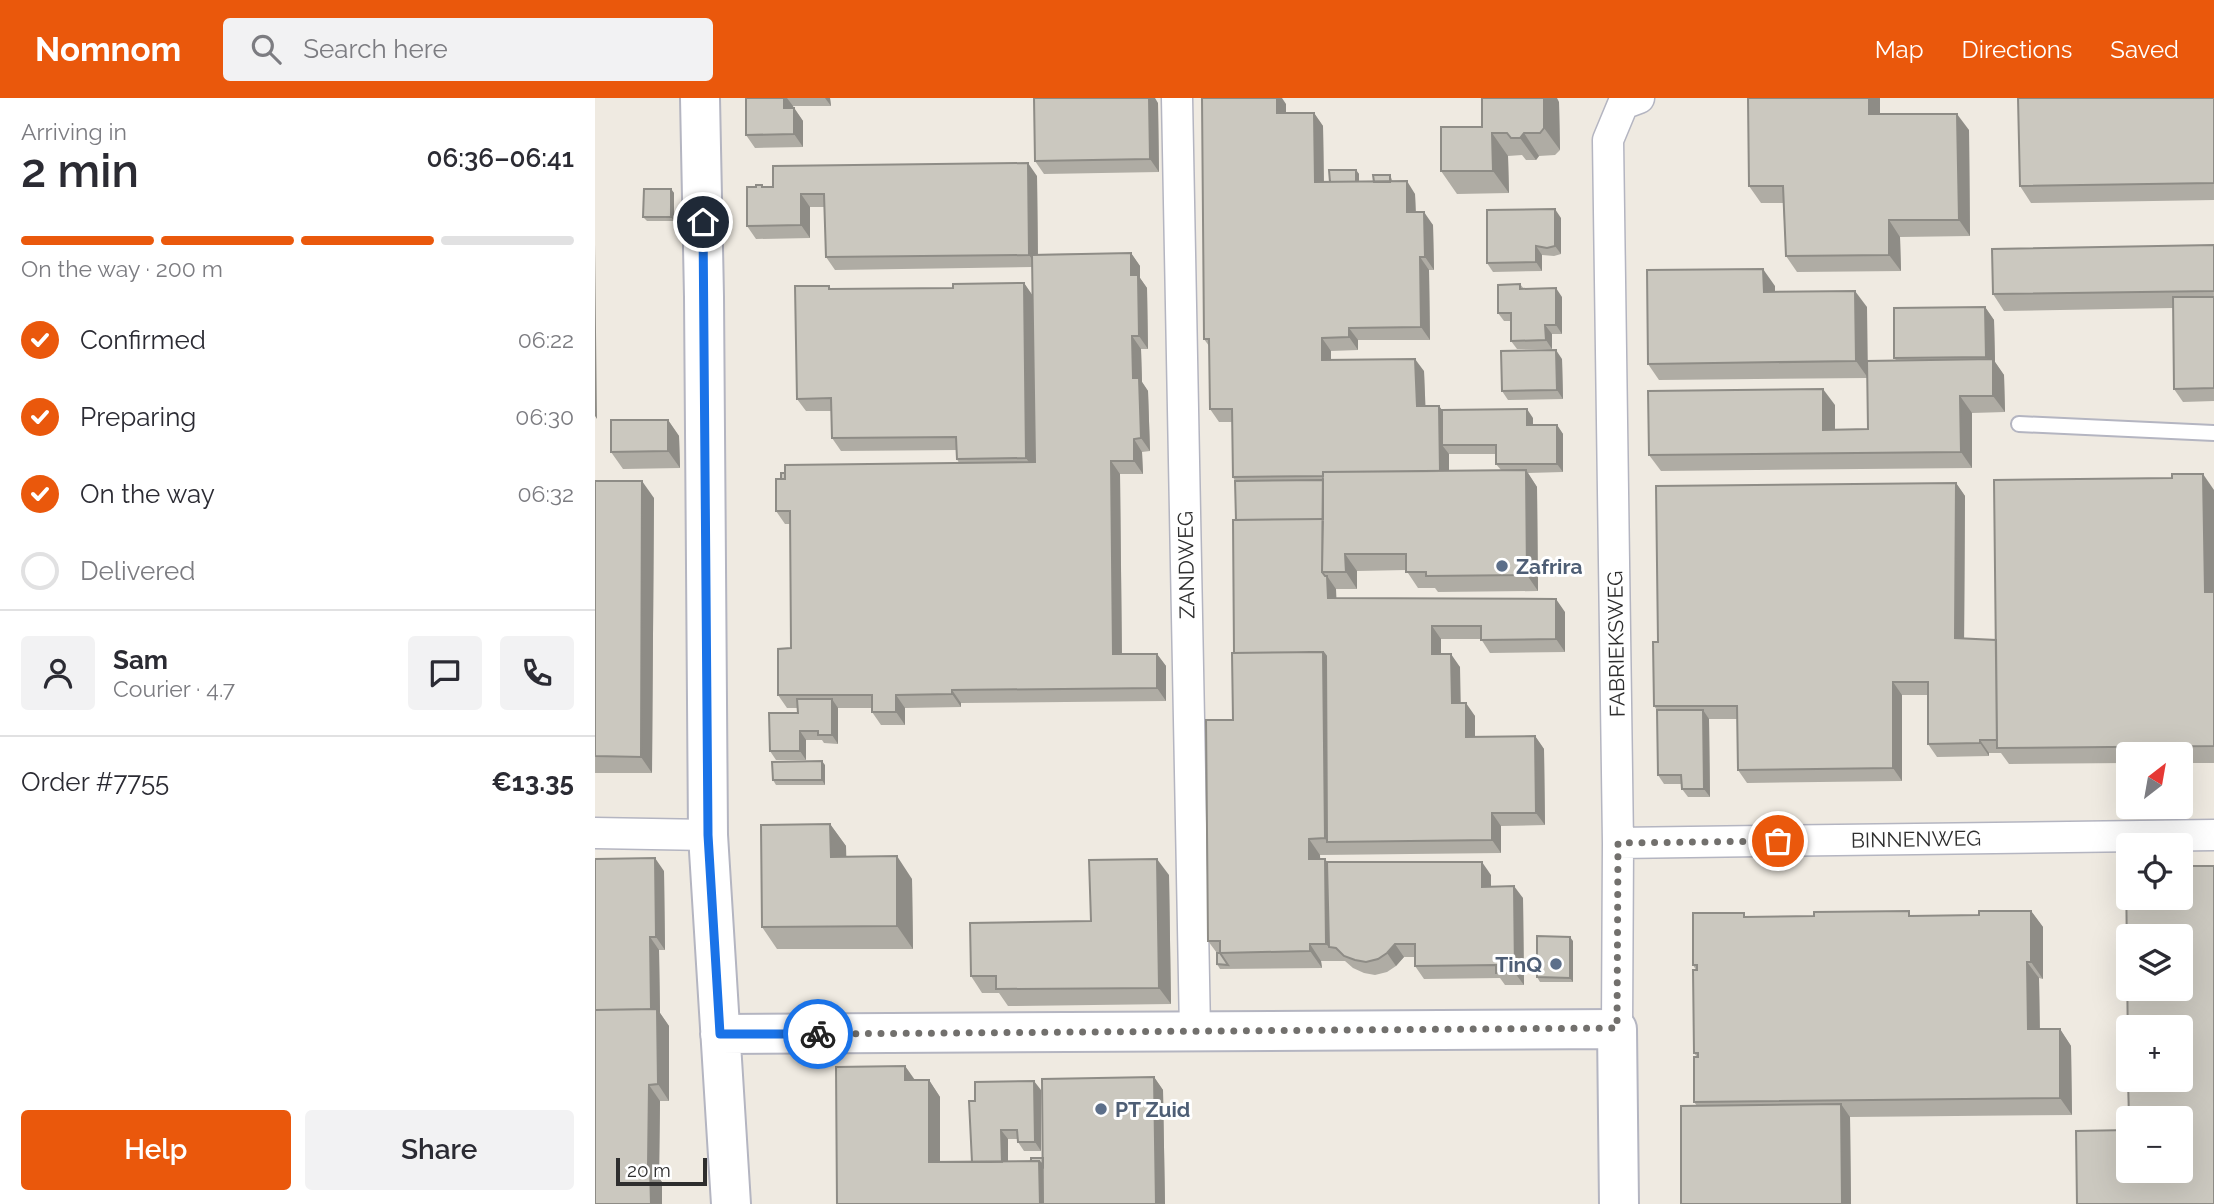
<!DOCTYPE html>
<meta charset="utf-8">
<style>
:root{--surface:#fff;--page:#f2f2f3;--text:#2b2b33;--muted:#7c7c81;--line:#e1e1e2;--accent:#ea580c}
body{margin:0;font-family:Raleway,sans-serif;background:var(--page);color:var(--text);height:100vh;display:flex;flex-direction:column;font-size:26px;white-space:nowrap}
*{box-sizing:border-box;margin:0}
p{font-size:23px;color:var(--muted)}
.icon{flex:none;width:38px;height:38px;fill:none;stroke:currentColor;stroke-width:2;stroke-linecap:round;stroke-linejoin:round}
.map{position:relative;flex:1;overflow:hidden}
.drawer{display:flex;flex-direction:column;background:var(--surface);width:595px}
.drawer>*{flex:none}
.needle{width:46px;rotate:31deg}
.buttons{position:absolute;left:1521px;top:644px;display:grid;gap:14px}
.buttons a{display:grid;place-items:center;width:77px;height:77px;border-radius:7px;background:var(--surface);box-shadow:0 7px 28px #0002;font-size:35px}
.scale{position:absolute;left:21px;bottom:18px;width:91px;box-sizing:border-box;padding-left:7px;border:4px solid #2e2e2e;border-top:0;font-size:19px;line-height:24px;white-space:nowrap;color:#2e2e2e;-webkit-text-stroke:5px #fff;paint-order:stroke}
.pin{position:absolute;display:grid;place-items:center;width:60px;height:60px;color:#fff;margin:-30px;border:4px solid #fff;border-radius:50%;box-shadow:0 2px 7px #0007}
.courier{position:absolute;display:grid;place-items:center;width:70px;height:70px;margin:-35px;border:5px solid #1a73e8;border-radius:50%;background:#fff;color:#222;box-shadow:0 2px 9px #0007}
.head em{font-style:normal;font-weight:600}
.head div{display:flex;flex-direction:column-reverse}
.head{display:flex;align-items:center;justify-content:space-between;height:119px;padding:0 21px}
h1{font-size:46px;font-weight:600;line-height:52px}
.bar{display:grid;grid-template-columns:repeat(4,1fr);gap:10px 7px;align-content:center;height:84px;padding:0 21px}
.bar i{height:9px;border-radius:5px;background:var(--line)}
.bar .on{background:var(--accent)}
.bar p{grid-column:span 4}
.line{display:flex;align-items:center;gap:18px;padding:0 21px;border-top:2px solid var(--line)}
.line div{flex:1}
.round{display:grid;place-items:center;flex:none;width:74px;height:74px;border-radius:7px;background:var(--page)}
ol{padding:0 21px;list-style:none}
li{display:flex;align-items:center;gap:21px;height:77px}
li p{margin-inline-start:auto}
li .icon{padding:7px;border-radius:50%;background:var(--accent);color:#fff;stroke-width:4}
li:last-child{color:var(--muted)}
li i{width:38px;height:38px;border:4px solid var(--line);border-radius:50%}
.primary-button{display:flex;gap:14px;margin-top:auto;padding:14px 21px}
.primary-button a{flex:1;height:80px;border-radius:7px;background:var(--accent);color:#fff;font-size:28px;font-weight:600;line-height:80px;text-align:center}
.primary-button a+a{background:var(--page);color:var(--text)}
header{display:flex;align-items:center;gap:42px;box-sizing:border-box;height:98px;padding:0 35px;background:var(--accent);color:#fff}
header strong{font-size:33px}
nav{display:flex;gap:38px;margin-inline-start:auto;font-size:24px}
.search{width:490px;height:63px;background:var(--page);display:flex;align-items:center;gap:18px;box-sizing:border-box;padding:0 24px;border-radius:7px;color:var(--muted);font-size:26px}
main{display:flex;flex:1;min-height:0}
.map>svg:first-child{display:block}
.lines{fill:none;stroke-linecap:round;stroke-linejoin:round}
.lane-casing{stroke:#b4b5c1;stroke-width:18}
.street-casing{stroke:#b4b5c1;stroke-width:33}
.secondary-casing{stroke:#b4b5c1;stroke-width:42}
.lane{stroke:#fff;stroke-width:14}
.street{stroke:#fff;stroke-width:30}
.secondary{stroke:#fff;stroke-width:38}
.wall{fill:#afaca4;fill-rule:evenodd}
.shaded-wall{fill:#8e8c86}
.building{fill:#cbc8bf;stroke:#8e8c86;stroke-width:2;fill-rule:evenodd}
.done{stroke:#72706d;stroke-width:7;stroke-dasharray:0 12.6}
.route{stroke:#1a73e8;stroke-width:9}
.service-dot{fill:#5c6f8a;stroke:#fff;stroke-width:2.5}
.labels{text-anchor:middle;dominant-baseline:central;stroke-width:6;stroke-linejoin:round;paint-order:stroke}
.street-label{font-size:21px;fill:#2e2e2e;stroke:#fff}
.service-label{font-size:21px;font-weight:bold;fill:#4e5e75;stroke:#fff;text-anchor:start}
</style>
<header>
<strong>Nomnom</strong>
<div class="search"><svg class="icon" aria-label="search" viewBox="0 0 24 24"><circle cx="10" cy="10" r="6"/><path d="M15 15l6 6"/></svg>Search here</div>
<nav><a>Map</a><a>Directions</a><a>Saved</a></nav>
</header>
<main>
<section class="drawer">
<div class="head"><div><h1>2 min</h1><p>Arriving in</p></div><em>06:36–06:41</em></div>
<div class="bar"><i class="on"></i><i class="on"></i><i class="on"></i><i></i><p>On the way · 200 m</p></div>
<ol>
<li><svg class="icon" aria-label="check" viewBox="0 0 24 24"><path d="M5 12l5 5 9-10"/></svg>Confirmed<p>06:22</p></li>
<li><svg class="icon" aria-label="check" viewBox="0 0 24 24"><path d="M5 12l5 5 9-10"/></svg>Preparing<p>06:30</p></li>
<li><svg class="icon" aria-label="check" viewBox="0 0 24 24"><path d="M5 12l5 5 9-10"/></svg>On the way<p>06:32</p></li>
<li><i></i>Delivered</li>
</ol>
<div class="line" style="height:126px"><a class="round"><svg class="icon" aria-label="person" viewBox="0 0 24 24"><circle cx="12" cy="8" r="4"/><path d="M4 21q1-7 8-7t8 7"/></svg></a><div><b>Sam</b><p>Courier · 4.7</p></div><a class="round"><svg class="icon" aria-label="chat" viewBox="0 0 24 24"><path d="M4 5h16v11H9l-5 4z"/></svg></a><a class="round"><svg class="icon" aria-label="phone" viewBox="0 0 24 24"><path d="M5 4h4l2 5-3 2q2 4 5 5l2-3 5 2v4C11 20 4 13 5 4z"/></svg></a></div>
<div class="line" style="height:91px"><div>Order #7755</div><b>€13.35</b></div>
<div class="primary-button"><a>Help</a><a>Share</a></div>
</section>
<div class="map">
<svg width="1619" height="1106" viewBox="0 0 1619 1106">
<rect width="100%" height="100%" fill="#efeae1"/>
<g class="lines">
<defs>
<path id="lane" d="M1424 326 1619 335"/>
<path id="street" d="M582 0 600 933
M0 735 113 737
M1023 745 1619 737
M1022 931 1023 745 1013 42 1028 6 1044 0"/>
<path id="secondary" d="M105 0 109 199 113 737 136 1106
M125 936 1022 931 1024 1106"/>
</defs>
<use href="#lane" class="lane-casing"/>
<use href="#street" class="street-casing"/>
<use href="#secondary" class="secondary-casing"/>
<use href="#lane" class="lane"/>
<use href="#street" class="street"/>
<use href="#secondary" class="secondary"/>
</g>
<path class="wall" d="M151 0H235L236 8H198L208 23V49L160 50 151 37Z
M1153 0H1285V16L1374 32 1375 138 1305 139 1306 173 1202 174 1191 158 1188 105H1166L1154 88Z
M1619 0V102L1436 105 1425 88Z
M964 4 965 52 960 57 944 58 941 62H931L927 57 913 58 914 95 862 96 846 73 887 29Z
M563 5 564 74 449 76 440 63Z
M691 6V15H719L728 28 729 84H735L761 72 764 76V84H779L795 77 798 84 820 96 821 114 838 127 839 172H834L835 242H763V252L736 253V261L829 273 830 308H844L847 312 938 320V327H962L968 336V374L933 375 942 389 943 493 843 494 840 490H823L811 472 762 473V491H741V500L970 514V554L895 555 886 541H846V556L865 569V605L880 618V639L940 638 949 651 950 727 906 728V755L725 757V761L732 764 896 777V789L928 800 929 887H910L905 880 829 881 820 868V859H809L801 868 792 874 780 877 769 875 758 870 750 863H726L727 870 625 871 622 866V855L613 843 638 622 641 422 640 383 638 379 637 324H624L615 311 614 248 609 241ZM854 356H901V366L906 372 854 373Z
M442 78 443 156 536 155 545 168V180L552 190 553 251H546L547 284 553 293 555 353 547 354 548 376H525L527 556H562L571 568V603L366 605V609L310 610V627H286L277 614V610H243V646L229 645 227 642H211V662H181L175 653 203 615V610H192L183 597 196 550 195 426H190L181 413 364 365 362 361V352L246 353 237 340 236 313H211L202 301 234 188 236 191 358 190 429 185 437 197V169L240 172 231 159 230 109H215V140L161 141 152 128 169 89Z
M76 91 79 95V123H52L48 119Z
M966 120V156L959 158 947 157V173L898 174 892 165Z
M1619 147V303L1588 304 1579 291 1578 210 1409 213 1398 196Z
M925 186 929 191 967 199V236H957V251H922L916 243V223H909L903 215Z
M1180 188V194L1272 209V263L1301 262 1299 260 1390 209 1399 222 1400 264 1409 277 1410 314 1377 315V370L1066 373 1054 357 1240 307V331H1273L1272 280 1064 282 1053 266Z
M967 261 968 301 913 302 907 293Z
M73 322 84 338 85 370 28 371 16 354Z
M0 383 59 400 57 675H0Z
M1361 385 1370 398 1369 541 1401 542 1619 392V665H1586V656H1533V665L1414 666 1406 655H1394V658L1342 659 1333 646V597H1307V683L1152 685 1143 672 1142 621H1114L1115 699H1093L1087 691V686H1069L1063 677 1062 612 1059 608 1063 544Z
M230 667V687H181L178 682Z
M235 726 251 748V759L317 781 318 851H182L167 829Z
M69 773 70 852H64L65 915 74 928V1003H65L64 1080 67 1084 0 1106Z
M574 777 576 906 413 908 404 895H387L376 878 496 823Z
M1436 813 1448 829V881L1444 880 1445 931H1465L1476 948 1477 1017 1255 1019 1256 1106 1102 1008 1099 1004 1102 959 1099 955 1101 872 1098 867 1317 818 1384 817Z
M978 843V884H945L942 879Z
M310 968 320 982H334L345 999V1064H377L380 1003 446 992V1053H429L423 1044V1041H413V1063H436L448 1060 559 979 568 992 570 1106H242Z"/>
<path class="shaded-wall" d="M189 0H192L198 8V23L189 10Z
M230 0H235L236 8Z
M554 0H560L563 5 564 74 555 61Z
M682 0H687L691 6V28L682 15Z
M949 0H962L964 4 965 52 949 30Z
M1274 0H1285V32L1274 16Z
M199 10 208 23V49L199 36Z
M719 15 728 28 729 97 720 84Z
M1362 16 1374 32 1375 138 1364 122Z
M897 35 913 58 914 95 898 73Z
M929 35 944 58 941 62 925 40Z
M433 65 442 78 443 169 434 157Z
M761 72 764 76V97L761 92Z
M812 83 820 96 821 127 812 114Z
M76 91 79 95V123L76 119Z
M206 96 215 109V140L206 127Z
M960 111 966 120V156L960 148Z
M829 114 838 127 839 172 830 159Z
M1294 122 1305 139 1306 173 1294 157Z
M0 146 2 321 0 318Z
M941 148 947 157V173L941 164Z
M536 155 545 168V180L552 190 553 251 544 238 536 177Z
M825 159 834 172 835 242 826 229Z
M1168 171 1180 188V210L1169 194Z
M429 185 438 198 440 373 431 360Z
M961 190 967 199V236L961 227Z
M1260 193 1272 209 1273 280 1261 263Z
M1390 209 1399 222 1400 264 1409 277 1410 314 1398 298V268L1391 259Z
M950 227 957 236V251L951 242Z
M754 230 763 242V252L754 239Z
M537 238 546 251 547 284 553 293 555 353 546 340 538 280Z
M727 240 736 253V274L727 262Z
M961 252 967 261 968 301 962 292Z
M820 261 829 273 831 321 822 308Z
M1228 291 1240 307V348L1228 332Z
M1365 298 1377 315V370L1366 354Z
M844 308 853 321 847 347 854 356V390L845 377Z
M932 311 938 320V336L932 327Z
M73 322 84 338 85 370 73 353Z
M962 327 968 336V374L962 366Z
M539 341 547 354 548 376 539 363Z
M516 363 525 376 527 569 518 556Z
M931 372 942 389 943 493 932 477Z
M1608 376 1619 392V508L1610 494Z
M47 383 59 400 57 675 46 659Z
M1361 385 1370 398 1369 553 1360 540Z
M750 456 762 473V491L751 474Z
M732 478 741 491 742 513 733 500Z
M961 501 970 514V554L961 541Z
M837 528 846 541V569L837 556Z
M728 554 740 570 732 744 730 740Z
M562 556 571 568V603L562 590Z
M856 556 865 569 866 618 857 605Z
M1298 584 1307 597V683L1298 670Z
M357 592 366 605V609L357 596Z
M301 597 310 610V627L301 614Z
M237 601 243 610V646L237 637Z
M871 605 880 618V652L871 639Z
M1108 612 1114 621 1115 699 1109 691Z
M205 633 211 642V662L205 653Z
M940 638 949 651 950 727 941 715Z
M1385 642 1394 655V658L1385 645Z
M227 663 230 667V687L227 682Z
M897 715 906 728V755L897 742Z
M235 726 251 748 252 782 236 759Z
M714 741 725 757 726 777 714 761Z
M302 758 317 781 318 851 302 828Z
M60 760 69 773 70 852 61 839Z
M562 761 574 777 576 906 564 890Z
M730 761 741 777V850L734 849 731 846Z
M887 764 896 777V802L887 789Z
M919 788 928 800 929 887 920 875Z
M1436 813 1448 829V881L1436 864Z
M55 839 64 852 65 915 74 928V1003L63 986 56 915Z
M975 839 978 843V884L975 880Z
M715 846 726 863 727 870 715 853Z
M800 846 809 859 801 868 792 855Z
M1432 864 1444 880 1445 948 1433 931Z
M1465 931 1476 948 1477 1017 1465 1000Z
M310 968 321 984 310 982Z
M559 979 568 992 570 1106H561Z
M334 982 345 999V1081L334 1064Z
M439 983 446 992V1053L440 1044Z
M54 987 65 1003 64 1080 67 1084V1106H56L53 1068Z
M1246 1006 1255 1019 1256 1106H1247Z
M406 1032 413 1041V1080L407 1071Z
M444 1063 453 1075 456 1106H445Z"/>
<path class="building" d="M151 0H189V10H199V36L151 37Z
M439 0H554L555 61 440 63Z
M607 0H682V15H719L720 84 812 83V114H829L830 159H825L826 229 754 230V239L727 240V262L820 261 822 308H844L845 373 728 374V378L638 379 637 311H615L614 241H609Z
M887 0H949V30L945 35H929L925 40H916L912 35H897L898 73H846V29H887Z
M1153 0H1274V16H1362L1364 122H1294V157L1191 158 1188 88H1154Z
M1423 0H1619V85L1425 88Z
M433 65 434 157 231 159 229 96H206V127L152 128V89H161V87H167V89H178V68Z
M734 72H761V84H735Z
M778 77H795V84H779Z
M49 91H76V119H48Z
M960 111V148L952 150 941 148V164L892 165V112Z
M1619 147V193L1398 196 1397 151Z
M536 155V177H543L544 238H537L538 280H544L546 340 539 341V363H516L518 556H562V590L357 592V596L301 597V614H277V597H183V551L196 550 195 413H181V381H190V367L440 364 437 157Z
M1168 171 1169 194 1260 193 1261 263 1053 266 1052 172Z
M429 185 431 360 362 361 361 339 237 340 236 300 202 301 200 188H234V191L358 190V186Z
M925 186V191L961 190V227H950L951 242 916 243V215H903V187Z
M1578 199H1619V290L1579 291Z
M1390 209 1391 259 1299 260V210Z
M961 252 962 292 907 293 906 253Z
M1398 261V298H1365L1366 354 1054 357 1053 293 1228 291V332L1273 331 1272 263Z
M932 311V327H962V366H901V347H847V312Z
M16 322H73V353L16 354Z
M931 372 932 477 831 478V474H811V456H750L751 474H727L728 374Z
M186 375H190V381H186Z
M1577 376H1608L1610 494H1619V648L1402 650 1399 382 1577 380Z
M728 382V421L641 422 640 383Z
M0 383H47L46 659 0 658Z
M1361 385 1360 540 1401 542 1402 642H1385V645L1333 646V584H1298V670L1143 672 1142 608H1059L1058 544H1063L1061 388Z
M728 421 727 474 730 478H732L733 500 961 501V541L886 542V528H837V556H856L857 605H871V639L940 638 941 715H897V742L732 744 731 558 728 554 639 555 638 422Z
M728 554 730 740 714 741V761H730L731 846H715V853L625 855V843H613L611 622H638L637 555Z
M202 601H237V637H223V633H205V653H175L174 615H203Z
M1062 612H1108L1109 691H1087L1086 677H1063Z
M227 663V682H178L177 664Z
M235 726 236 759 302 758V828L167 829 166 727Z
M60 760 61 839H55L56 911 0 912V761Z
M562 761 564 890 401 891V878H376L375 825 496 823 494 762Z
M732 764H887V789L919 788 920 875H901V867L820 868V846H800L792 855 783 861 771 864 760 862 749 858 741 850 734 849Z
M1586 768H1619V1106H1482L1481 1033 1533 1032V1073H1586V1020H1534L1533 982H1586V929H1533V955L1531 769H1533V800H1586ZM1533 838H1586V891H1533Z
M1314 813V818L1384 817V813H1436V864H1432L1433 931H1465V1000L1099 1004V959H1103V955H1099L1098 872H1102V867H1098V815H1149V819L1219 818V814Z
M942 838 975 839V880L942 879Z
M622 855H625L633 867 622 866Z
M62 911 63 986 54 987 53 1068 55 1067 56 1106H0V912Z
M310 968V982H334V1064L444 1063 445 1106H242L241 969Z
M559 979 561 1106H448L447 981Z
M439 983 440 1044H423L422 1032H406L407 1064H377L374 1003H380V984Z
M1246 1006 1247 1106H1086V1008Z
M436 1060H448V1068L444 1063H436Z"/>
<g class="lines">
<path class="done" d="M223 936 1022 930 1023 745 1183 743"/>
<path class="route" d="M108 124 113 737 125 936H223"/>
</g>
<g class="service-dot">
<circle cx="907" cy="468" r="7"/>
<circle cx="961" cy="866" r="7"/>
<circle cx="506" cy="1011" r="7"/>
</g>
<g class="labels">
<g class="street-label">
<text transform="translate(591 467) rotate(-91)">ZANDWEG</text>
<text transform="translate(1021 546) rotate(-91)">FABRIEKSWEG</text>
<text transform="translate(1321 741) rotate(-1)">BINNENWEG</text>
</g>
<g class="service-label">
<text x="921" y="468">Zafrira</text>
<text x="947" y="866" text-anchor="end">TinQ</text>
<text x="520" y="1011">PT Zuid</text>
</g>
</g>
</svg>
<div class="buttons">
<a><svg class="needle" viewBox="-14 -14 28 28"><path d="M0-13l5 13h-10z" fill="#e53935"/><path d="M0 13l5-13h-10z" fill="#7c7c81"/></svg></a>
<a><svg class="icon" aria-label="locate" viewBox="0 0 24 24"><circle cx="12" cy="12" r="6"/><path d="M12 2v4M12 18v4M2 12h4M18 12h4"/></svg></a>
<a><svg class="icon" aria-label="layers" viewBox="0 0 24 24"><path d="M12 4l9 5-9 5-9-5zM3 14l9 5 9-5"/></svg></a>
<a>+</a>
<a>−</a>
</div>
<div class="scale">20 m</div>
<div class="pin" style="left:1183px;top:743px;background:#ea580c"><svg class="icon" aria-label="bag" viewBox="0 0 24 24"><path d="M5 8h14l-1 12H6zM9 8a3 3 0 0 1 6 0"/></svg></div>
<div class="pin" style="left:108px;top:124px;background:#1f2937"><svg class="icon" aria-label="home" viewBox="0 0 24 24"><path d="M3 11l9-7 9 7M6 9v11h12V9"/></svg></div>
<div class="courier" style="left:223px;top:936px"><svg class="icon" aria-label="bike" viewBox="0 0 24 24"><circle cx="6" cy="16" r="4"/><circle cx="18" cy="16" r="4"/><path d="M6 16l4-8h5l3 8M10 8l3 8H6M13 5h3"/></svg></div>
</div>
</main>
